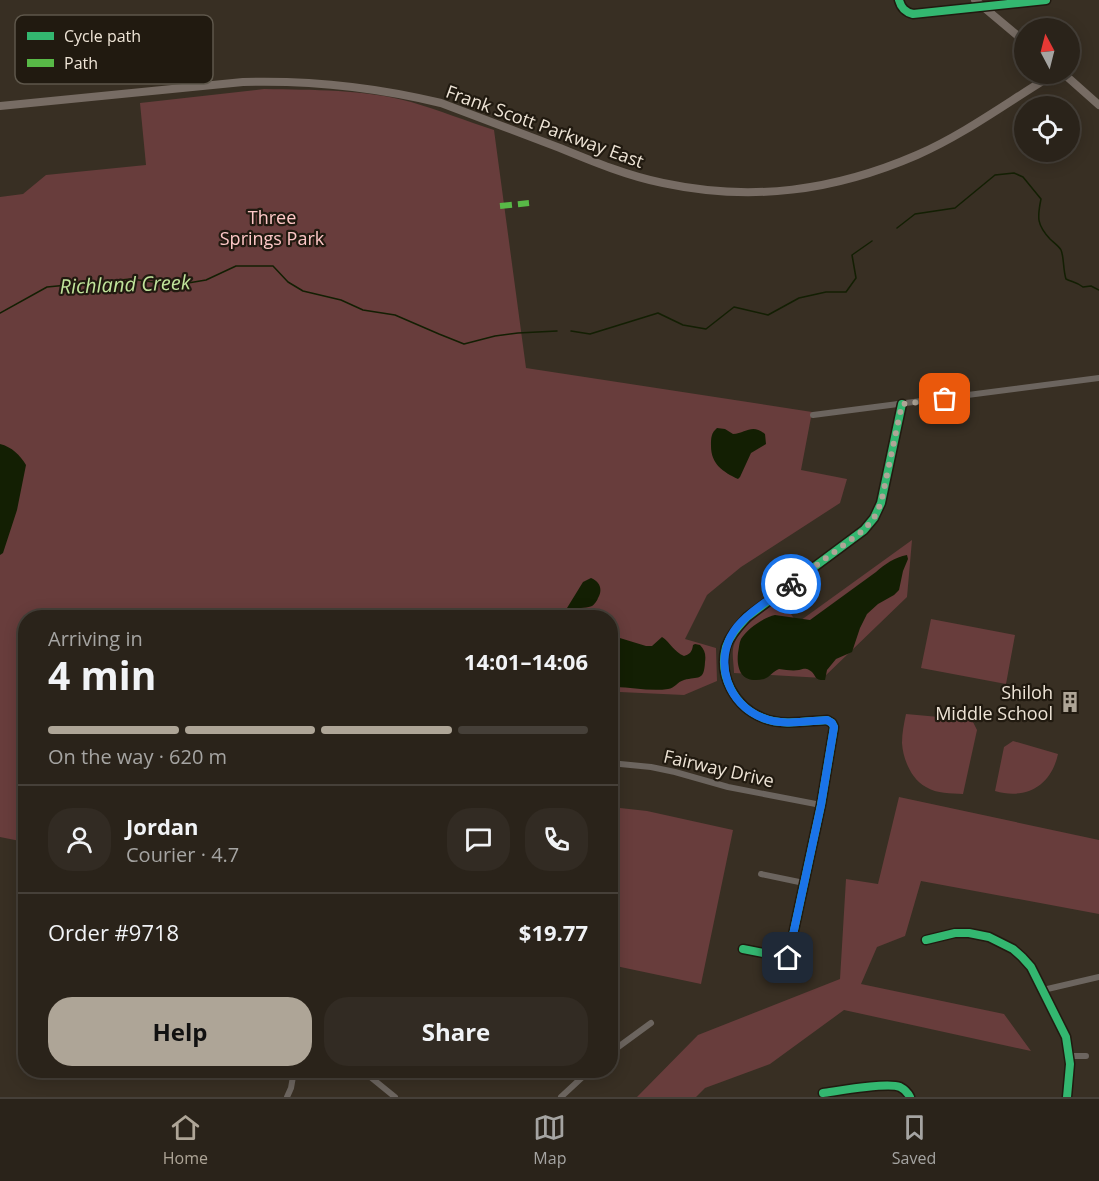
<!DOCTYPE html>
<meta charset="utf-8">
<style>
:root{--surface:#2a231a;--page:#322b23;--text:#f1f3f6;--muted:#a5a4a2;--line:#464039;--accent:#aea597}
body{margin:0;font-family:"Open Sans",sans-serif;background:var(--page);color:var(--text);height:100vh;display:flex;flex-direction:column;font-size:22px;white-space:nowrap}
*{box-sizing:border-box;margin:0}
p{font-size:20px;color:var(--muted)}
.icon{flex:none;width:33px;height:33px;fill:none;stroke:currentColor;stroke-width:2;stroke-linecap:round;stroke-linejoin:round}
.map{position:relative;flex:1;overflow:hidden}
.side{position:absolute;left:18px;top:610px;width:600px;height:468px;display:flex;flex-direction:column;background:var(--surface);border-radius:24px;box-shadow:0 3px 15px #0003,0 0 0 2px var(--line)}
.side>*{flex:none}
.needle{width:39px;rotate:353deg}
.tools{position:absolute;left:1014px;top:18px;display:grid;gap:12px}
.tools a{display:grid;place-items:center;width:66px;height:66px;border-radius:50%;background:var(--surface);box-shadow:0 3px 15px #0003,0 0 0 2px var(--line);font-size:30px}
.pin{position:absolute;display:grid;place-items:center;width:51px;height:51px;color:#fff;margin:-26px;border-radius:12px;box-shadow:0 3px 9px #0006}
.courier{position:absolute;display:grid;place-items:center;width:60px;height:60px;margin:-30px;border:4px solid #1a73e8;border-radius:50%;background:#fff;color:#222;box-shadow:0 2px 8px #0007}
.summary em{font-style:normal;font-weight:700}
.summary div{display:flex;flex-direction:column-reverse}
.summary{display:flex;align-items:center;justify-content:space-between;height:102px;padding:0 30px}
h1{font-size:39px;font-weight:700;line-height:45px}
.bar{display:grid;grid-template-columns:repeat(4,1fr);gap:9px 6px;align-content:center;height:72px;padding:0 30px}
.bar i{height:8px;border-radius:4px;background:var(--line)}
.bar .active{background:var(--accent)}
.bar p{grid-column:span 4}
.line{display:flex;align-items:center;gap:15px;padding:0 30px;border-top:2px solid var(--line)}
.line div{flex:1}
.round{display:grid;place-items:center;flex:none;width:63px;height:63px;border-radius:24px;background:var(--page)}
.primary-button{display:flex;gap:12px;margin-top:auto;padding:12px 30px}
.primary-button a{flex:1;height:69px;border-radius:24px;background:var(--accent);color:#111;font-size:24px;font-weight:700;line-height:69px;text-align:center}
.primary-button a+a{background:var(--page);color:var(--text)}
.tab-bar{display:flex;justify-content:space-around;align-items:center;height:84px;border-top:2px solid var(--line);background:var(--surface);font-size:16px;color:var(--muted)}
.tab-bar a{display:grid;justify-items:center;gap:3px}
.tab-bar .active{color:var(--accent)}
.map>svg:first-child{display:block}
.green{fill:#683d3c}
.water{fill:#131f03}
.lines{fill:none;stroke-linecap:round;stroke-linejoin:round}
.stream{stroke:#131f03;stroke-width:1.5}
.minor{stroke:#6c655f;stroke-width:6}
.major{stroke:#776c64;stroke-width:8}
.quiet{stroke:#58b947;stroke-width:6;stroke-dasharray:12 6;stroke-linecap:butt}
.cycleway-casing{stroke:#211a10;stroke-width:11}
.cycleway{stroke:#33b770;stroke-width:8}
.done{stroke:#aea597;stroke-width:6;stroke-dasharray:0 10.8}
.route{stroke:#1a73e8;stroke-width:8}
.labels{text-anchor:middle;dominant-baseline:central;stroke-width:4.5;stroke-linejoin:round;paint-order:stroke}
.street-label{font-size:18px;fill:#eee4d6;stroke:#211a10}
.park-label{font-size:18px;fill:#fec8c7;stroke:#211a10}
.poi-label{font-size:18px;fill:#eee4d6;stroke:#211a10;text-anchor:end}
.water-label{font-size:20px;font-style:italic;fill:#c0e49b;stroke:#211a10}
.key{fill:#211a10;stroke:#5e574b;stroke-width:1.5}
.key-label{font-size:16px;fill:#eee4d6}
</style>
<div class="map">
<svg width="1099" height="1097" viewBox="0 0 1099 1097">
<rect width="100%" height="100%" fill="#382f23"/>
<path class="green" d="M264 89C313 90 364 89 411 102 439 110 466 121 494 130L526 368 812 412 801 470 847 479 840 503 741 567 707 595 685 639 716 648 717 681 684 695 620 692 611 694 610 618H26L25 842 0 837V197L23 194 46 175 146 165 140 103Z
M912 540 907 597 823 678 734 673C734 666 732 656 733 649 736 628 765 611 781 599L797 623Z
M931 619 1015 635 1006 684 921 668Z
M906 714 972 720 977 730 963 794C951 793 937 794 926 787 911 779 903 759 902 743 902 733 904 723 906 714Z
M1013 741 1058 754C1051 786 1026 800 995 791L1004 747Z
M899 797 1099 840V914L921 881 905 936 877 947 861 984 1004 1014 1031 1051 844 1010 770 1064 705 1088 696 1097H637L698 1035 840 979 846 879 878 884Z
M611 807 647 811 733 830 701 984 611 965Z"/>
<path class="water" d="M717 428 725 429 733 434C746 433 752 423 765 434L766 444 751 453 740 477 738 479C723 472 711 464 711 446 711 438 711 433 717 428Z
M0 444C12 447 20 455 26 465L17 510 3 553 0 555Z
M907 555 908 559 903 571 899 590 894 595 878 604 867 614 860 628 852 652 836 659 827 670 825 680C813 681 817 674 809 670 805 668 804 669 799 670 793 671 786 670 779 669 773 671 770 677 764 679 743 684 736 671 738 653 739 648 739 643 741 639 747 629 764 617 775 615L810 620 876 572C885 564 895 557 907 555Z
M591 578C600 582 603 589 598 598 597 601 594 605 592 606 588 608 571 609 567 608L583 582Z
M610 635 646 646H652L662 637C670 642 674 652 684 656 690 654 692 652 693 645L695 644 700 645C705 650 706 655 705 662 704 682 698 676 684 680 677 682 675 688 668 689 649 692 629 686 611 687Z"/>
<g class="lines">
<path class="stream" d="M897 228 915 214 955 208 995 175 1014 173 1023 177 1041 199C1037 218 1037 225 1050 239 1053 242 1059 246 1061 250 1064 256 1063 270 1066 279 1072 282 1077 282 1083 287L1091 286 1099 290
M0 313 47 287 131 279 176 285 206 280 236 266H273L288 282 303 291 341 300 363 310 395 315 439 334 464 344 495 336 518 333 557 331
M571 331 590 334 658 313 683 325 706 329 734 307 768 315 799 298 826 292H846L856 278 852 255 872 241"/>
<path class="minor" d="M899 0C901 8 905 12 913 14L1046 0
M813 415 1099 378
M610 763 651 767 675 772 728 787 821 805
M761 874 804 883
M926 940 955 933H969L989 937 1013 949 1022 957 1031 967 1066 1037 1070 1064 1067 1097
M743 949 788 958 821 805 834 727 832 723 827 720C807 721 782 726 763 718 735 707 718 676 726 647 730 635 739 626 747 617L864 530 874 518 881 503 902 404
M1043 990 1099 977
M610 1053 651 1023
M1069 1056H1086
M363 1071 395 1097
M823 1093C838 1091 887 1082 900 1087 904 1089 908 1093 910 1097
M287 1097 291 1088 294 1071
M561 1097 589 1071"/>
<path class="major" d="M975 0 1024 41
M1064 74 1099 105
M0 106 243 82C310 80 375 87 441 103 481 118 520 133 560 148 594 162 628 176 663 183 752 202 834 191 917 155 965 134 1009 101 1054 74"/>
<path class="quiet" d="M500 206 529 203"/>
<defs>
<path id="cycleway" d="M899 0C901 8 905 12 913 14L1046 0
M926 940 955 933H969L989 937 1013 949 1022 957 1031 967 1066 1037 1070 1064 1067 1097
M743 949 788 958 821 805 834 727 832 723 827 720C807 721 782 726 763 718 735 707 718 676 726 647 730 635 739 626 747 617L864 530 874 518 881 503 902 404
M823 1093C838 1091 887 1082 900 1087 904 1089 908 1093 910 1097"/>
</defs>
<use href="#cycleway" class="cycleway-casing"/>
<use href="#cycleway" class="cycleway"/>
</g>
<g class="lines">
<path class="done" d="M791 584 864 530 874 518 881 503 902 404 945 399"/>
<path class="route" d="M788 958 821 805 834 727 832 723 827 720C807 721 782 726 763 718 728 705 713 662 734 631 745 614 775 596 791 584"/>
</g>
<defs>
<symbol id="building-bare" viewBox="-9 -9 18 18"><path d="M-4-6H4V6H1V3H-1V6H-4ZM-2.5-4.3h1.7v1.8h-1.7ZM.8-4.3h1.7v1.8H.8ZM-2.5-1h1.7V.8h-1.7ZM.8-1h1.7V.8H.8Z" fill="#aea597" stroke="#211a10" stroke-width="2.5" paint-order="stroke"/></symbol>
</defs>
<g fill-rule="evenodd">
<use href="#building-bare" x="1055" y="687" width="30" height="30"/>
</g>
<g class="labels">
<g class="street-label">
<text transform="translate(545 126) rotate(20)">Frank Scott Parkway East</text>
<text transform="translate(719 768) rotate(13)">Fairway Drive</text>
</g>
<g class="park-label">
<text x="272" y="217">Three<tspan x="272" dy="21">Springs Park</tspan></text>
</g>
<g class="poi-label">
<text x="1053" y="692">Shiloh<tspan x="1053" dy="21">Middle School</tspan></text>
</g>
<g class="water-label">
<text transform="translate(125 284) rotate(-2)">Richland Creek</text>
</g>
</g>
<rect x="15" y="15" width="198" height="69" rx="9" class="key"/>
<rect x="27" y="32" width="27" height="8" fill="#33b770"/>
<rect x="27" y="59" width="27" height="8" fill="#58b947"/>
<g class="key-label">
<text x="64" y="42">Cycle path</text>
<text x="64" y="69">Path</text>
</g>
</svg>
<div class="tools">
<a><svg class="needle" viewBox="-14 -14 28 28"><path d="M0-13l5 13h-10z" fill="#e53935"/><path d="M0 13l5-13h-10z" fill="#a5a4a2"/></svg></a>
<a><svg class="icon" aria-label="locate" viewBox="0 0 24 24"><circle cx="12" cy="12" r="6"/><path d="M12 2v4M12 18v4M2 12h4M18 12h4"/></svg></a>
</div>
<div class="pin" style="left:945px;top:399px;background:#ea580c"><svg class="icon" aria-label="bag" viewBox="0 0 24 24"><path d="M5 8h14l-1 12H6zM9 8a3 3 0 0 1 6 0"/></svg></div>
<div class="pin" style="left:788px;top:958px;background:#1f2937"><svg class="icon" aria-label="home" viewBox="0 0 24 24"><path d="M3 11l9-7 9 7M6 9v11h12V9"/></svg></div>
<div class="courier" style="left:791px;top:584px"><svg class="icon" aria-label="bike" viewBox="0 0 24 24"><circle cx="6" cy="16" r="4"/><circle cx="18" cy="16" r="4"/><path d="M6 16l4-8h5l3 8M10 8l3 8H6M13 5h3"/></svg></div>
<section class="side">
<div class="summary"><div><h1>4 min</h1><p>Arriving in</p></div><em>14:01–14:06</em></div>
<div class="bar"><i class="active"></i><i class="active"></i><i class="active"></i><i></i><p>On the way · 620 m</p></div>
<div class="line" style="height:108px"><a class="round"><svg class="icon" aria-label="person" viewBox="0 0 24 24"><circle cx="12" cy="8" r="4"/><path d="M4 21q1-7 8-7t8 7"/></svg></a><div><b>Jordan</b><p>Courier · 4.7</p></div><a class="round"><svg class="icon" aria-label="chat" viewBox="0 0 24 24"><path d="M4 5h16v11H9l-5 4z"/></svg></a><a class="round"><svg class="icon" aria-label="phone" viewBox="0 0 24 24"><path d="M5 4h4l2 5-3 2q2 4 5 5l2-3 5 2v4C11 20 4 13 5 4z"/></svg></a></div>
<div class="line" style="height:78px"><div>Order #9718</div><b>$19.77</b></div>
<div class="primary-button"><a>Help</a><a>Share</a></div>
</section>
</div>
<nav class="tab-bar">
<a class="active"><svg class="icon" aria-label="home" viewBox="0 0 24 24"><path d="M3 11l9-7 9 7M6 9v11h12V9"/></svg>Home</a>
<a><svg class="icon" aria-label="map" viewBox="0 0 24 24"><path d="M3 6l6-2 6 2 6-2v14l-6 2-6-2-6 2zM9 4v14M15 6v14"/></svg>Map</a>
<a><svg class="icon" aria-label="saved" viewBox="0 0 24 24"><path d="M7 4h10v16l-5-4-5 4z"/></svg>Saved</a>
</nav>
